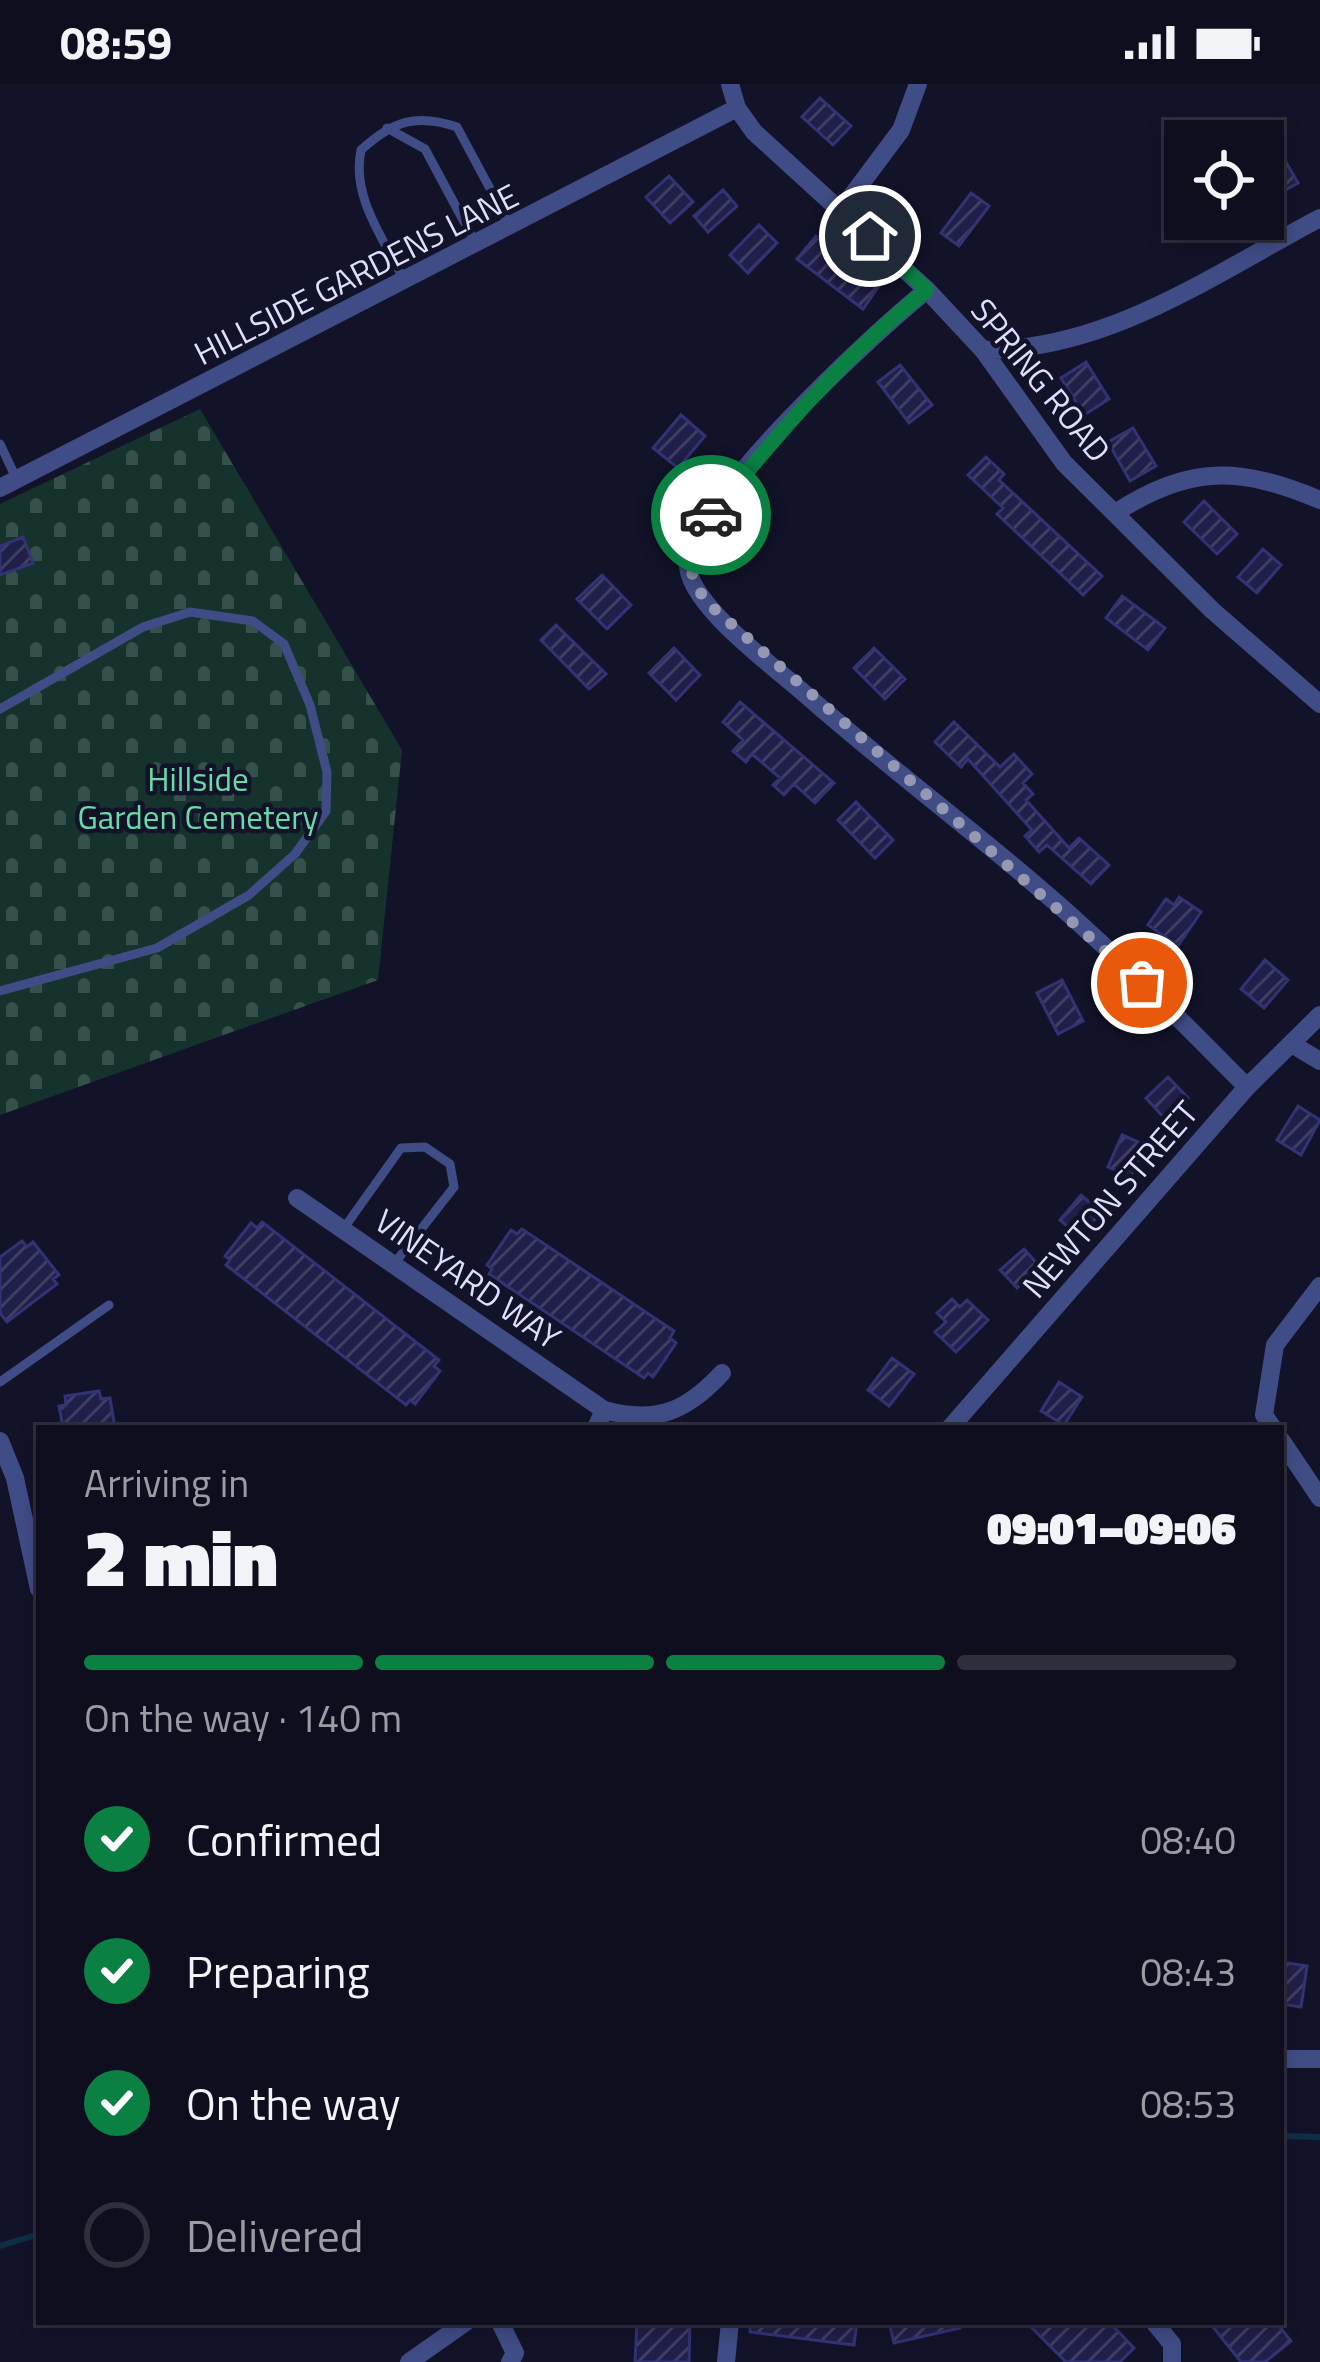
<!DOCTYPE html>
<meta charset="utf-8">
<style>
:root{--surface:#0e0e1f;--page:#171728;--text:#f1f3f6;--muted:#9b9ca4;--line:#2e2e3d;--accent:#0b8043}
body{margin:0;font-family:"Titillium Web",sans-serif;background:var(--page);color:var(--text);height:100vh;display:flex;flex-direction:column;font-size:45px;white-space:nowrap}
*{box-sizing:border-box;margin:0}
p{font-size:39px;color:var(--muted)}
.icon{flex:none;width:66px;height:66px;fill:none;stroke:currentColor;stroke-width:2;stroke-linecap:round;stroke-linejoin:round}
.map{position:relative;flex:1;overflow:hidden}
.drawer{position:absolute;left:36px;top:1341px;width:1248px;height:900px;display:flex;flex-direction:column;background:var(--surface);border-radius:0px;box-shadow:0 6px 18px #0003,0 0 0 3px var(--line)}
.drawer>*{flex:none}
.controls{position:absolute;left:1164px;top:36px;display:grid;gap:24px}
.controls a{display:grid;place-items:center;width:120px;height:120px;border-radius:0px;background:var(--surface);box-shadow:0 6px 18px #0003,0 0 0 3px var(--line);font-size:60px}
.pin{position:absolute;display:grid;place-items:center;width:102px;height:102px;color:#fff;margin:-51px;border:6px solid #fff;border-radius:50%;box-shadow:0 3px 12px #0007}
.courier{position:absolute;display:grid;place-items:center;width:120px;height:120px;margin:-60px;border:9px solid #0b8043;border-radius:50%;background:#fff;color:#222;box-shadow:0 3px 15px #0007}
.summary em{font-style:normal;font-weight:800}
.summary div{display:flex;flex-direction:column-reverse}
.summary{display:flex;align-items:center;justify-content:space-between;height:204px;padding:0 48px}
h1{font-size:78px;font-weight:800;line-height:90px}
.bar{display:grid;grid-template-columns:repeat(4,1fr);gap:18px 12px;align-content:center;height:144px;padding:0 48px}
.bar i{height:15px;border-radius:9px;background:var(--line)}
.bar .active{background:var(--accent)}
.bar p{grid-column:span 4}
ol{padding:0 48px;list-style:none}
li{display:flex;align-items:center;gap:36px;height:132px}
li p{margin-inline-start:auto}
li .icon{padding:12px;border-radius:50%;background:var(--accent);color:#fff;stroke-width:4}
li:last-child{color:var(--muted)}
li i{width:66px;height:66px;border:6px solid var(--line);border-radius:50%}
.status{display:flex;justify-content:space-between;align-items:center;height:84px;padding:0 60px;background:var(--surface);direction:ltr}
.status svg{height:33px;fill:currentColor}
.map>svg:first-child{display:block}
.cemetery{fill:url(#cemetery-stones)}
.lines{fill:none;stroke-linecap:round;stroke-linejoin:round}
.stream{stroke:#0e2e46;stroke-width:6}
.building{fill:url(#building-hatch);stroke:#323374;stroke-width:3}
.lane{stroke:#404c86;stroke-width:9}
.street{stroke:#404c86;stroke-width:18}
.done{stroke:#9598b3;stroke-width:12;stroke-dasharray:0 21.6}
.route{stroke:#0b8043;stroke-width:15}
.labels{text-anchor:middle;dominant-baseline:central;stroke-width:9;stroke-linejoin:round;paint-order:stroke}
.street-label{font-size:33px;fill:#dcdffd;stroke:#121329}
.park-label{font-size:33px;fill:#6adba7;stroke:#121329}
</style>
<div class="status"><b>08:59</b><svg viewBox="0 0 49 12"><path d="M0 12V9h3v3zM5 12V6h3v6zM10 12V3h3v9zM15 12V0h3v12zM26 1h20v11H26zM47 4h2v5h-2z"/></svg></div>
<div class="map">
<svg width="1320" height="2278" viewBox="0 0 1320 2278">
<defs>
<pattern id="cemetery-stones" width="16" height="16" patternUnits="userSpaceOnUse" patternTransform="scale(3)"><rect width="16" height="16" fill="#15332c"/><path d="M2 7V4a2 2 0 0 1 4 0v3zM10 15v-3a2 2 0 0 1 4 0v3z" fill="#36504c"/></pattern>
<pattern id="building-hatch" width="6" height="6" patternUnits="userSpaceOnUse" patternTransform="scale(3)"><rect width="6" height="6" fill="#1f1f49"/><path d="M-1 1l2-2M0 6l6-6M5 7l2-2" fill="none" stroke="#3f3f64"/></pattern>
</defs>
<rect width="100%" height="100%" fill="#121329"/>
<path class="cemetery" d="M200 325 402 666 378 896 0 1031V420Z"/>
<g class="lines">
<path class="stream" d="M1281 2052 1320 2053
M0 2162 39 2150"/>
</g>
<path class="building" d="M820 14 851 42 833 61 802 33Z
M1279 66 1298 99 1276 111 1263 89V76Z
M669 92 693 118 670 139 646 113Z
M723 106 737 122 708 148 694 132Z
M971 109 989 122 959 162 941 149Z
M759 141 777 159 748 189 730 171Z
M816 152 836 168 833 171 879 202 863 225 797 175Z
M1086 278 1109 315 1084 331 1061 294Z
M900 281 932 321 909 339 878 298Z
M681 331 705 352 678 384 653 364Z
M1133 344 1156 382 1130 397 1108 358Z
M986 373 1004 390 999 396 1102 492 1083 511 997 430 1003 424 968 391Z
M1204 417 1237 450 1217 470 1184 438Z
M23 453 33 479 0 491V462Z
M1263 465 1281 481 1257 509 1238 493Z
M602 491 631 521 607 545 577 515Z
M1122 512 1165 544 1148 566 1106 534Z
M556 541 606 590 589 605 541 556Z
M674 564 700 591 676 616 649 589Z
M874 564 905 595 885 615 854 584Z
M740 618 834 699 815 719 794 700 784 711 773 701 780 694 752 670 746 678 733 667 743 656 723 638Z
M954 638 1000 683 1014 670 1032 690 1023 699 1033 710 1026 716 1069 764 1079 754 1109 781 1091 800 1047 761 1039 768 1025 752 1032 746 968 675 961 683 935 658Z
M856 718 893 756 875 774 838 736Z
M1179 813 1201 828 1178 862 1148 841 1166 815 1174 821Z
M1265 876 1288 896 1264 924 1241 905Z
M1062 896 1083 937 1058 950 1037 909Z
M1168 993 1188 1014 1165 1035 1146 1014Z
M1298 1022 1320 1036 1301 1071 1277 1056Z
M1122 1051 1145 1061 1131 1093 1108 1083Z
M1081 1111 1101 1128 1080 1153 1060 1136Z
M262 1138 439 1276 434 1282 440 1287 415 1320 410 1316 406 1321 226 1181 230 1176 225 1172 251 1139 257 1144Z
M522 1145 674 1247 670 1254 676 1259 653 1293 648 1289 644 1294 489 1190 492 1185 487 1181 511 1146 517 1150Z
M22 1157 27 1163 33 1158 59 1191 53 1195 57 1200 7 1238 0 1229V1173Z
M1024 1165 1040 1183 1017 1204 1000 1186Z
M952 1215 960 1223 967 1216 988 1236 956 1268 935 1248 946 1238 937 1229Z
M892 1274 914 1290 889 1322 868 1306Z
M1059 1298 1082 1313 1064 1341 1041 1327Z
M99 1307 101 1315 110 1314 115 1344H63L59 1322 66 1321 65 1312Z
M1281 1878 1307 1882 1301 1923 1281 1920Z
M637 2238H690L689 2278H635Z
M750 2238H857L854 2261 750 2248Z
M889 2238H960V2244L894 2259Z
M1026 2238H1109L1134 2264 1120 2278H1066Z
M1209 2238H1276L1291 2257 1265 2278H1241Z"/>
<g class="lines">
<path class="lane" d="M387 44 425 65 476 160
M404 196C384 155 351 113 361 66 393 37 416 29 457 43L510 142
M0 360 17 396
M0 625 143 543 190 528 253 537 284 560 310 621 327 688 326 727 295 770 249 811 157 864 0 907
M344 1144 401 1064 425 1063 450 1080 454 1103 394 1180
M0 1298 109 1221"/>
<path class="street" d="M730 0 737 24 754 48 927 206 983 266 1064 379 1213 527 1320 620
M842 125 901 46 918 0
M927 206C873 249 697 413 688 477 683 517 776 584 805 610 898 692 1000 766 1091 850 1145 899 1196 952 1247 1003
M983 266C1109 266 1212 191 1320 134
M0 404 737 24
M1115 429C1189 381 1239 382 1320 416
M1295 962 1320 977
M297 1114 604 1326 596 1344
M604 1326C656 1340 686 1328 722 1289
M950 1344 1247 1003 1320 931
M1273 1344 1264 1331 1275 1261 1320 1202
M1281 1356 1320 1414
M0 1357 15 1394 39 1505
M1281 1975H1320
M500 2238 515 2269 510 2278
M1154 2238 1172 2260V2278
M409 2278 466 2238
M726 2278 730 2238"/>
</g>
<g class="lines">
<path class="done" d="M711 431 688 480 704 516 1142 899"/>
<path class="route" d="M711 431C779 349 843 272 927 206L870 152"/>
</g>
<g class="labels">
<g class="street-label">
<text transform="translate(356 190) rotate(-27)">HILLSIDE GARDENS LANE</text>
<text transform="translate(1041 296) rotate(51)">SPRING ROAD</text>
<text transform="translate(1110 1115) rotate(-49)">NEWTON STREET</text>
<text transform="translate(468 1195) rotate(35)">VINEYARD WAY</text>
</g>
<g class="park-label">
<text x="198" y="695">Hillside<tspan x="198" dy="38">Garden Cemetery</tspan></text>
</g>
</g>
</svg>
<div class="controls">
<a><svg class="icon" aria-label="locate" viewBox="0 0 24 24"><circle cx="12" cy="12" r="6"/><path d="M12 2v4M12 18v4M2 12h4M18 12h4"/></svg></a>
</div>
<div class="pin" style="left:1142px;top:899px;background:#ea580c"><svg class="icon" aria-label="bag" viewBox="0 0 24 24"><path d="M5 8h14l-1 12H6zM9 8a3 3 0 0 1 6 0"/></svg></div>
<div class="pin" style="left:870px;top:152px;background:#1f2937"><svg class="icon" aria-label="home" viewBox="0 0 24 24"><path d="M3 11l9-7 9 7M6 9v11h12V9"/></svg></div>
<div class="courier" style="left:711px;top:431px"><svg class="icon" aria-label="car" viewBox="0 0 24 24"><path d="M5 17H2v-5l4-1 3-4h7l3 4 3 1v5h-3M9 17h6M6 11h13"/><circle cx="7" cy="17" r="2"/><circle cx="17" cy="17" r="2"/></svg></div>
<section class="drawer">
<div class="summary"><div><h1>2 min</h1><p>Arriving in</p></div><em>09:01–09:06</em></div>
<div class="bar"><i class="active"></i><i class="active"></i><i class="active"></i><i></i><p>On the way · 140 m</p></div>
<ol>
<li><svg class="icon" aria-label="check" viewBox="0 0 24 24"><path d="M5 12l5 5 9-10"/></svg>Confirmed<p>08:40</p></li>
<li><svg class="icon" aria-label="check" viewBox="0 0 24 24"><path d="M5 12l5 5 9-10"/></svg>Preparing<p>08:43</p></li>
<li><svg class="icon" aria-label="check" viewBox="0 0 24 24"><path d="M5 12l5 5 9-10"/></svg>On the way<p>08:53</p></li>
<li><i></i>Delivered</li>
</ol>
</section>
</div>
